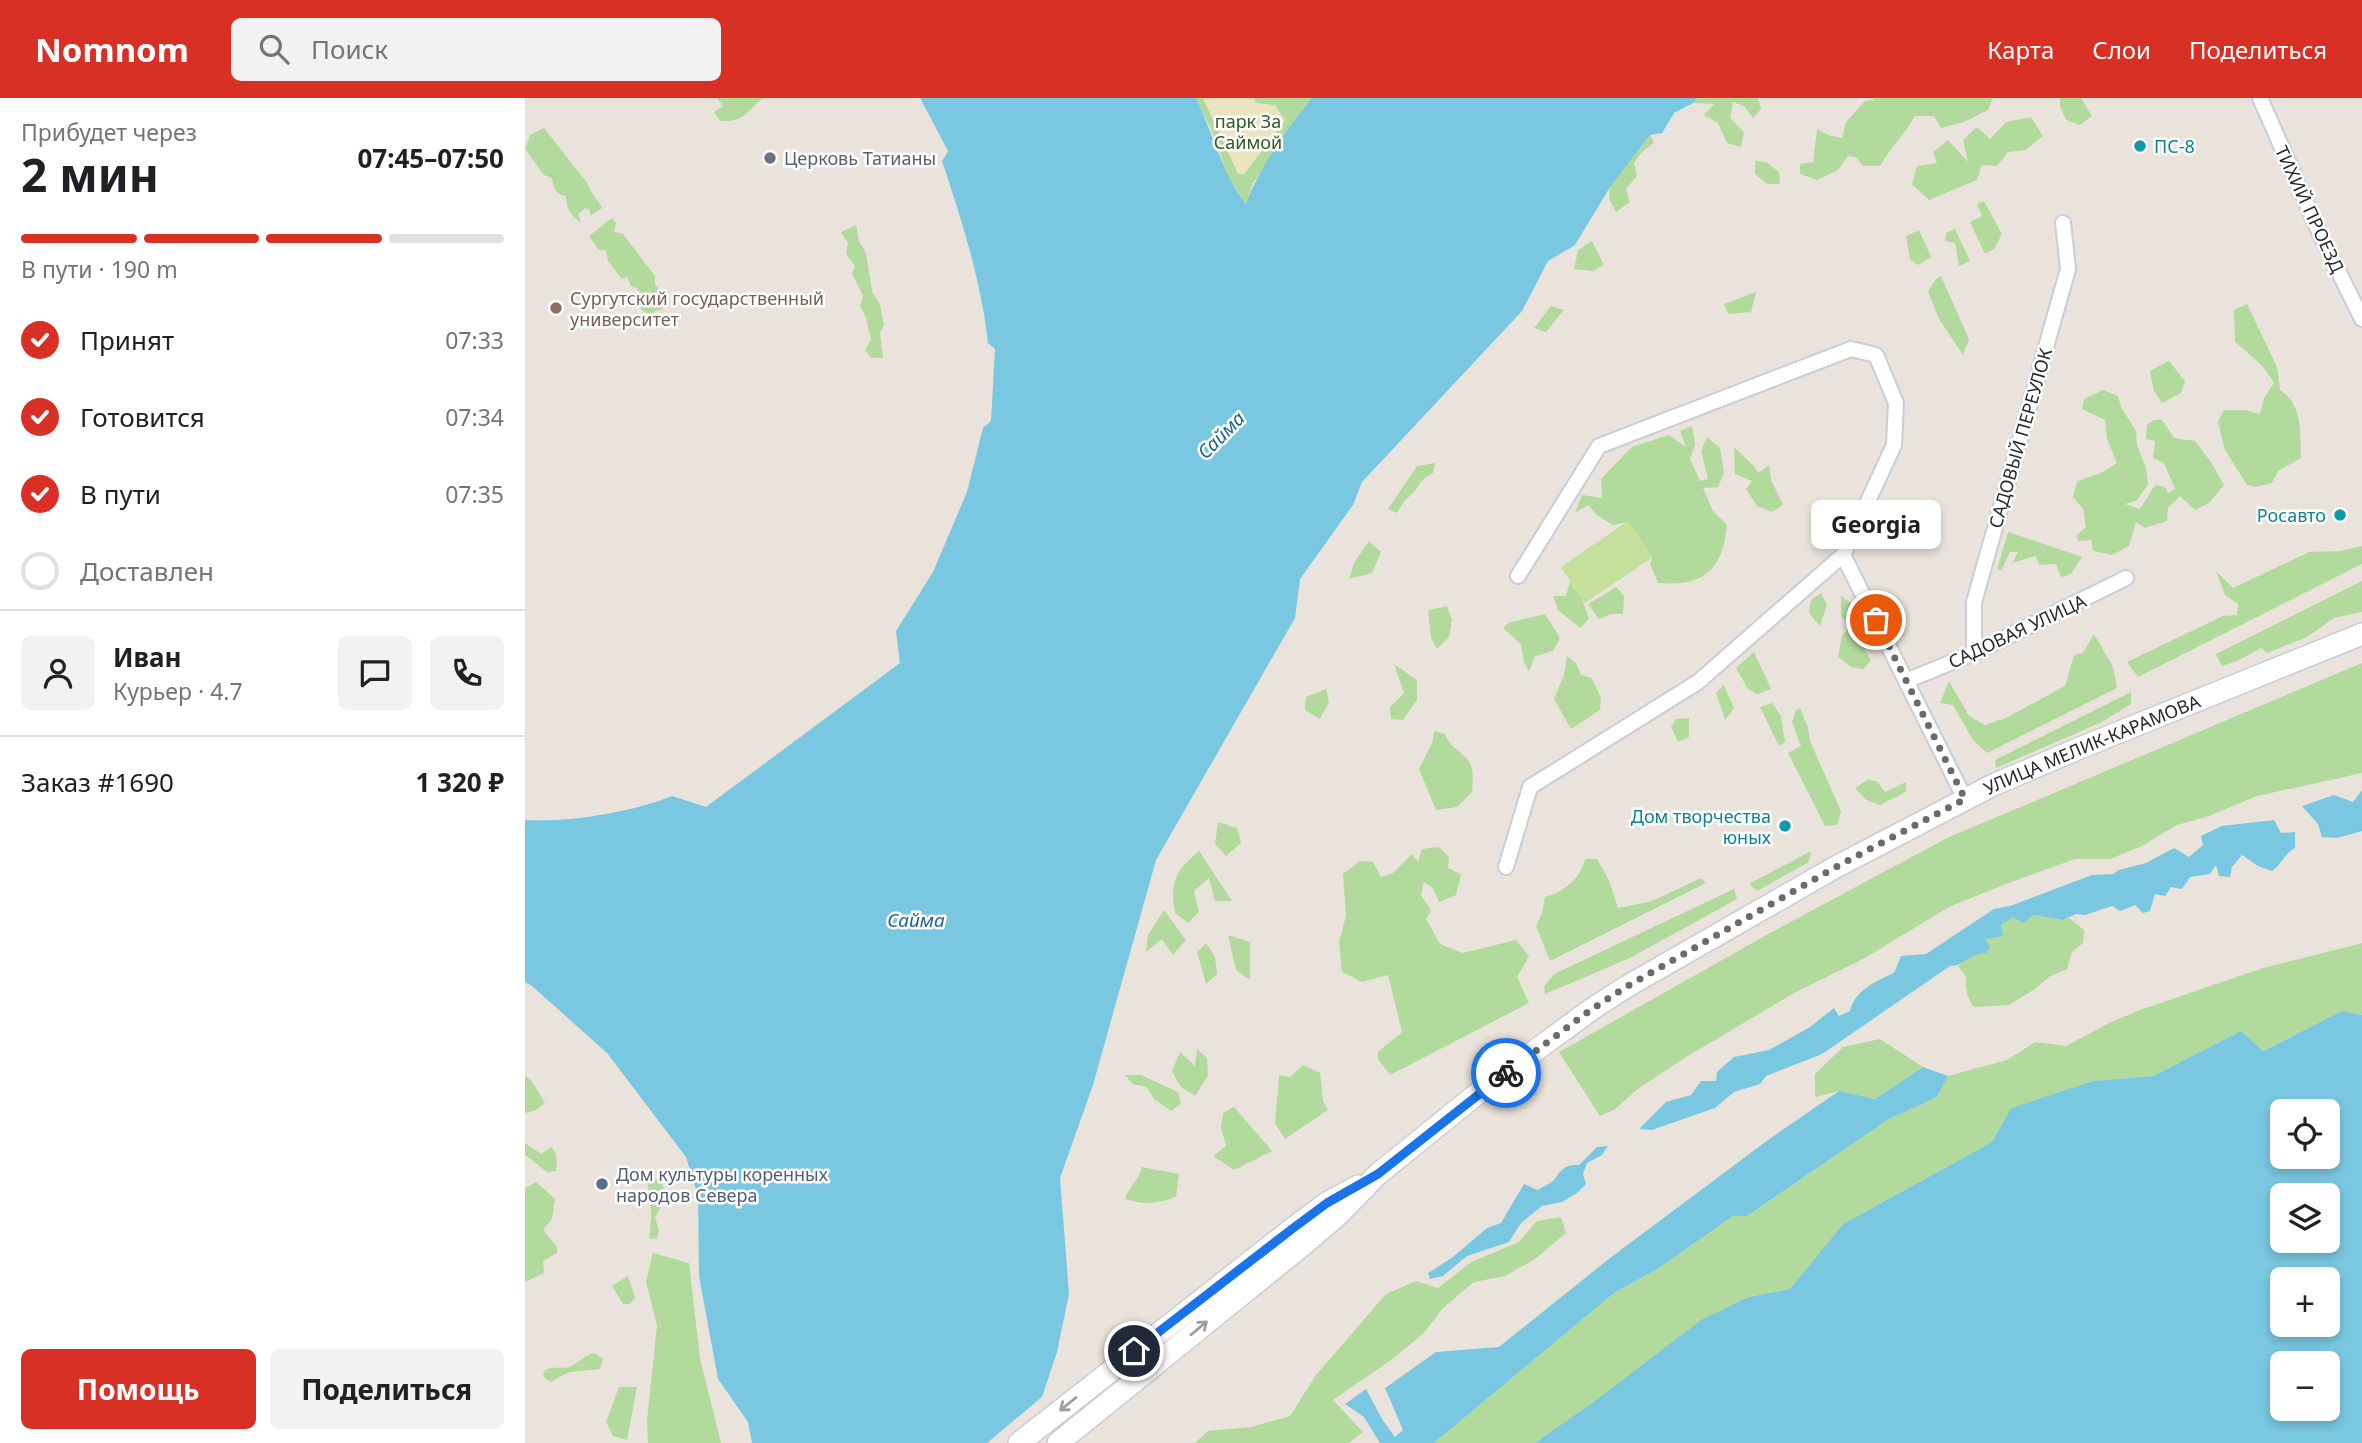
<!DOCTYPE html>
<html lang="ru">
<meta charset="utf-8">
<style>
:root{--surface:#fff;--page:#f2f2f2;--text:#202124;--muted:#757577;--line:#e0e0e0;--accent:#d93025}
body{margin:0;font-family:"Noto Sans",sans-serif;background:var(--page);color:var(--text);height:100vh;display:flex;flex-direction:column;font-size:26px;white-space:nowrap}
*{box-sizing:border-box;margin:0}
p{font-size:23px;color:var(--muted)}
.icon{flex:none;width:38px;height:38px;fill:none;stroke:currentColor;stroke-width:2;stroke-linecap:round;stroke-linejoin:round}
.map{position:relative;flex:1;overflow:hidden}
.panel{display:flex;flex-direction:column;background:var(--surface);width:525px}
.panel>*{flex:none}
.fabs{position:absolute;left:1745px;top:1001px;display:grid;gap:14px}
.fabs a{display:grid;place-items:center;width:70px;height:70px;border-radius:10px;background:var(--surface);box-shadow:0 4px 10px #0003;font-size:35px}
.pin{position:absolute;display:grid;place-items:center;width:60px;height:60px;color:#fff;margin:-30px;border:4px solid #fff;border-radius:50%;box-shadow:0 2px 7px #0007}
.courier{position:absolute;display:grid;place-items:center;width:70px;height:70px;margin:-35px;border:5px solid #1a73e8;border-radius:50%;background:#fff;color:#222;box-shadow:0 2px 9px #0007}
.bubble{position:absolute;height:49px;border-radius:10px;background:var(--surface);box-shadow:0 4px 10px #0003;font-size:23px;font-weight:700;line-height:49px;text-align:center}
.headline em{font-style:normal;font-weight:700}
.headline div{display:flex;flex-direction:column-reverse}
.headline{display:flex;align-items:center;justify-content:space-between;height:119px;padding:0 21px}
h1{font-size:46px;font-weight:700;line-height:52px}
.bar{display:grid;grid-template-columns:repeat(4,1fr);gap:10px 7px;align-content:center;height:84px;padding:0 21px}
.bar i{height:9px;border-radius:5px;background:var(--line)}
.bar .active{background:var(--accent)}
.bar p{grid-column:span 4}
.line{display:flex;align-items:center;gap:18px;padding:0 21px;border-top:2px solid var(--line)}
.line div{flex:1}
.round{display:grid;place-items:center;flex:none;width:74px;height:74px;border-radius:10px;background:var(--page)}
ol{padding:0 21px;list-style:none}
li{display:flex;align-items:center;gap:21px;height:77px}
li p{margin-inline-start:auto}
li .icon{padding:7px;border-radius:50%;background:var(--accent);color:#fff;stroke-width:4}
li:last-child{color:var(--muted)}
li i{width:38px;height:38px;border:4px solid var(--line);border-radius:50%}
.action{display:flex;gap:14px;margin-top:auto;padding:14px 21px}
.action a{flex:1;height:80px;border-radius:10px;background:var(--accent);color:#fff;font-size:28px;font-weight:700;line-height:80px;text-align:center}
.action a+a{background:var(--page);color:var(--text)}
header{display:flex;align-items:center;gap:42px;box-sizing:border-box;height:98px;padding:0 35px;background:var(--accent);color:#fff}
header strong{font-size:33px}
nav{display:flex;gap:38px;margin-inline-start:auto;font-size:24px}
.search{width:490px;height:63px;background:var(--page);display:flex;align-items:center;gap:18px;box-sizing:border-box;padding:0 24px;border-radius:10px;color:var(--muted);font-size:26px}
main{display:flex;flex:1;min-height:0}
.map>svg:first-child{display:block}
.green{fill:#b3da9d}
.sand{fill:#ebe4c1}
.pitch{fill:#c4e09a}
.water{fill:#79c7e0;fill-rule:evenodd}
.lines{fill:none;stroke-linecap:round;stroke-linejoin:round}
.minor-casing{stroke:#cacdd8;stroke-width:18}
.secondary-casing{stroke:#cacdd8;stroke-width:24}
.minor{stroke:#fff;stroke-width:14}
.secondary{stroke:#fff;stroke-width:21}
.oneway{stroke:#9e9e9e}
.done{stroke:#6c6967;stroke-width:7;stroke-dasharray:0 12.6}
.route{stroke:#1a73e8;stroke-width:9}
.culture-dot{fill:#0f9aa8;stroke:#fff;stroke-width:2.5}
.worship-dot{fill:#6b7280;stroke:#fff;stroke-width:2.5}
.education-dot{fill:#8d6e63;stroke:#fff;stroke-width:2.5}
.service-dot{fill:#5c6f8a;stroke:#fff;stroke-width:2.5}
.labels{text-anchor:middle;dominant-baseline:central;stroke-width:5;stroke-linejoin:round;paint-order:stroke}
.park-label{font-size:18px;fill:#2e5c21;stroke:#fff}
.culture-label{font-size:18px;fill:#0d838f;stroke:#fff;text-anchor:end}
.worship-label{font-size:18px;fill:#5b616d;stroke:#fff;text-anchor:start}
.street-label{font-size:18px;fill:#282828;stroke:#fff}
.education-label{font-size:18px;fill:#785e54;stroke:#fff;text-anchor:start}
.service-label{font-size:18px;fill:#4e5e75;stroke:#fff;text-anchor:start}
.water-label{font-size:19px;font-style:italic;fill:#1b6589;stroke:#fff}
</style>
<header>
<strong>Nomnom</strong>
<div class="search"><svg class="icon" aria-label="search" viewBox="0 0 24 24"><circle cx="10" cy="10" r="6"/><path d="M15 15l6 6"/></svg>Поиск</div>
<nav><a>Карта</a><a>Слои</a><a>Поделиться</a></nav>
</header>
<main>
<section class="panel">
<div class="headline"><div><h1>2 мин</h1><p>Прибудет через</p></div><em>07:45–07:50</em></div>
<div class="bar"><i class="active"></i><i class="active"></i><i class="active"></i><i></i><p>В пути · 190 m</p></div>
<ol>
<li><svg class="icon" aria-label="check" viewBox="0 0 24 24"><path d="M5 12l5 5 9-10"/></svg>Принят<p>07:33</p></li>
<li><svg class="icon" aria-label="check" viewBox="0 0 24 24"><path d="M5 12l5 5 9-10"/></svg>Готовится<p>07:34</p></li>
<li><svg class="icon" aria-label="check" viewBox="0 0 24 24"><path d="M5 12l5 5 9-10"/></svg>В пути<p>07:35</p></li>
<li><i></i>Доставлен</li>
</ol>
<div class="line" style="height:126px"><a class="round"><svg class="icon" aria-label="person" viewBox="0 0 24 24"><circle cx="12" cy="8" r="4"/><path d="M4 21q1-7 8-7t8 7"/></svg></a><div><b>Иван</b><p>Курьер · 4.7</p></div><a class="round"><svg class="icon" aria-label="chat" viewBox="0 0 24 24"><path d="M4 5h16v11H9l-5 4z"/></svg></a><a class="round"><svg class="icon" aria-label="phone" viewBox="0 0 24 24"><path d="M5 4h4l2 5-3 2q2 4 5 5l2-3 5 2v4C11 20 4 13 5 4z"/></svg></a></div>
<div class="line" style="height:91px"><div>Заказ #1690</div><b>1 320 ₽</b></div>
<div class="action"><a>Помощь</a><a>Поделиться</a></div>
</section>
<div class="map">
<svg width="1837" height="1345" viewBox="0 0 1837 1345">
<rect width="100%" height="100%" fill="#e9e3db"/>
<path class="green" d="M192 0H238C222 13 219 25 195 23L189 14 198 8Z
M671 0H787L774 16 727 87 721 107 703 78 686 31Z
M1172 0H1233L1236 11 1228 20 1219 8 1208 4 1205 20 1219 34 1216 49 1202 45 1193 25 1179 17 1189 6 1168 5Z
M1347 0H1468L1463 12 1439 24 1416 30 1409 18H1390C1380 36 1365 50 1355 68H1338L1331 59 1323 58 1313 72 1292 82 1275 76V66L1288 64 1292 31 1303 37 1317 40 1321 24 1340 3 1349 2Z
M1535 0H1556L1567 18 1555 27 1541 22 1535 8Z
M1506 19 1518 38 1501 52 1483 54 1472 68 1457 67 1452 82 1404 102 1387 86 1392 68 1412 65 1408 54 1423 42 1443 64 1438 42 1452 29 1465 41 1481 24Z
M19 30 63 86C66 97 73 101 77 110L65 118V112L60 110 53 116 56 125C46 118 41 110 41 98 31 97 28 89 27 80L19 77 0 51 5 37Z
M1125 37 1129 45 1116 55 1109 65 1112 78 1101 91 1105 104 1091 114 1084 101 1085 89Z
M1230 63 1241 64 1254 74 1255 86H1242L1230 76Z
M1459 103 1477 136 1469 151 1460 156 1445 124 1457 118 1452 106Z
M87 120 91 125 89 134 98 136 130 178V186L135 193 129 203 138 208 137 212 130 213 127 217 118 213 114 207 117 199 112 190 106 188 102 179 97 181 83 163 81 152H74L64 138Z
M331 127 334 144 341 155 347 193 355 207 359 227 355 235 358 260H346L340 252 346 241 341 220 335 208 338 198 327 176 330 168 321 156 323 145 316 134Z
M1430 131 1445 163 1434 168 1430 145 1420 143 1421 135Z
M1394 132 1406 159 1393 167 1385 161 1381 138Z
M1067 143 1079 167 1068 173 1049 171 1053 152Z
M1416 178 1444 241 1438 257 1414 221 1403 193 1410 182Z
M1231 194 1226 214 1203 216 1199 206Z
M1722 206 1752 269 1755 292C1778 307 1775 335 1776 360L1753 373 1747 385 1730 389 1722 387 1700 352 1693 324 1699 312H1720L1735 316 1739 300 1749 285C1737 263 1726 260 1710 243L1709 212Z
M1026 208 1039 212 1021 234 1009 230Z
M1644 263 1660 283 1656 295 1637 305 1629 293 1625 273Z
M1578 292 1593 298 1596 309 1611 333 1612 347 1621 370 1623 387 1611 403 1600 406 1615 411 1630 387 1640 389 1643 395 1650 391 1639 365 1628 360 1630 343 1621 341 1622 327 1629 322H1637L1649 340 1670 343 1686 364 1699 387 1684 405 1670 412 1655 398 1643 410 1642 423 1620 430 1611 424 1604 448 1587 457 1568 453 1566 442 1553 443 1552 437 1561 429 1558 411 1548 399 1552 383 1578 374 1592 365 1582 341 1580 322 1557 311 1559 301Z
M1167 328 1170 347 1165 361 1175 383 1183 381 1176 353 1182 339 1195 350 1199 375 1193 389 1178 390 1188 413 1202 427C1197 474 1179 488 1133 485L1125 466 1127 459 1103 424 1088 427 1072 417 1063 407 1050 415 1057 397 1077 400 1076 381 1107 349 1144 337 1161 349 1155 333Z
M1209 349 1230 369 1233 375 1244 367 1246 382 1258 407 1247 414 1232 408 1221 391 1227 383 1210 376Z
M910 365 908 375C891 384 897 387 887 396 880 402 876 407 872 415L863 411 892 368Z
M1483 434 1557 459 1546 476 1536 479 1531 466 1514 467 1511 458 1487 465 1493 454H1485L1476 473 1472 471Z
M844 443 856 454 847 475 824 481 829 465Z
M1837 448V466L1613 579 1602 564 1698 518 1712 517 1713 506 1700 497 1691 473 1708 490 1784 454 1815 453Z
M1045 483 1057 501 1064 521 1055 530 1033 512 1028 498H1041Z
M1837 483V514L1809 520 1782 539 1742 555 1736 550 1712 563 1697 568 1691 556Z
M1091 489 1099 498 1098 516H1086L1074 521 1063 506Z
M1296 495 1302 507 1295 528 1284 515 1286 502Z
M1316 498 1327 506 1344 541 1340 553 1346 562 1339 571 1326 569 1313 559 1317 538 1325 529 1316 517Z
M922 508 927 522 924 539 912 551 906 540 903 512Z
M1020 516 1035 540 1028 553 1010 558 1004 574 999 564 996 546 978 530 983 525Z
M1569 536 1588 569 1592 590 1462 655 1448 642 1428 607 1415 605 1424 583 1444 618 1460 627 1481 620 1540 588 1549 557 1558 555Z
M1229 554 1246 591 1232 596 1223 591 1211 570Z
M1042 558 1051 565 1056 577 1067 580 1076 600 1075 612 1046 631 1029 601 1039 577Z
M1837 565V675L1732 698 1684 718 1652 727 1615 749 1585 761H1550L1478 787 1424 809 1338 861 1269 895 1158 961 1114 990 1089 1012 1075 1018 1034 954 1245 835 1422 740Z
M869 566 892 582V602L878 622 866 621 865 609 879 595Z
M1199 587 1209 610 1200 622 1191 595Z
M801 591 804 604 795 621 780 612 781 599Z
M1606 594V606L1577 624 1471 670 1470 662Z
M1247 605 1256 618 1260 644 1254 648 1235 609Z
M1275 610 1283 630 1285 643 1316 713 1312 727 1300 728 1263 655 1276 648 1267 624 1271 612Z
M1164 620V639L1153 644 1146 629 1151 621Z
M909 633 920 636C925 648 929 649 938 657 950 666 948 681 947 694L932 709 911 712 894 671 907 645Z
M1342 682 1352 683 1360 694 1381 684V694L1355 707 1341 702 1330 690Z
M693 724 712 730 716 745 701 758 690 746Z
M914 749 924 759 923 770 936 776 931 797 914 804 908 790 899 784 896 797 906 812 901 821 915 846 937 855 991 842 1004 858 992 879 1004 905 865 977 853 961V954L877 934 863 877 837 884 817 874 814 844 821 818 818 776 835 763 848 764 856 779 868 775 887 756 893 764 897 751Z
M674 753 707 803H690L684 780 669 793 674 814 663 825 650 815C645 783 650 773 674 753Z
M1286 753 1284 764 1232 793 1224 786Z
M1060 761H1072L1084 782 1093 810 1127 803 1176 780 1181 785 1025 863 1011 828 1017 815 1020 799C1038 795 1056 780 1060 761Z
M1209 791 1212 801 1105 860 1020 896 1019 888 1029 876Z
M639 812 661 842 648 857 637 841 621 854 623 837Z
M1508 817 1538 822 1544 820 1559 832 1558 845 1547 854 1542 871 1525 878 1510 891 1484 907 1449 909C1442 899 1440 891 1441 879L1433 868 1452 854 1460 841 1476 827 1488 818Z
M703 837 725 844V882L711 872Z
M681 845 690 859 692 876 681 886 672 854Z
M1837 845V917L1817 913 1737 953 1716 933 1628 978 1568 983 1486 1010 1467 1044 1318 1126 1265 1191 1224 1199 1010 1345H909L1089 1195 1134 1170 1208 1118H1222L1364 1021 1412 999 1423 978 1482 962 1510 944 1541 948 1582 926 1615 912 1738 870Z
M1355 941 1398 969 1350 1001 1314 993 1290 999V976L1318 949Z
M672 951 682 960 683 978 670 998 656 989 647 973 655 954 670 968Z
M778 967 795 975 798 1003 803 1012 760 1041 750 1025 754 977 765 979Z
M0 977 8 985 20 1005 11 1012 0 1015Z
M600 977H616L653 994 656 1006 646 1013 629 1001 622 989 607 986Z
M709 1009 747 1053 709 1072 688 1058 701 1048 696 1030 698 1015Z
M0 1045 16 1056 26 1049C33 1055 32 1064 31 1073L22 1074 0 1057Z
M617 1069 654 1076 651 1099C632 1106 619 1107 600 1101 605 1086 613 1085 617 1069Z
M120 1075 137 1084 141 1098 130 1120 134 1132 132 1141 124 1140C128 1118 126 1097 120 1075Z
M11 1084 30 1101 27 1121 18 1132 32 1149V1155L18 1163 19 1175 0 1184V1090Z
M1036 1119 1041 1135 1010 1161 980 1178 949 1184 918 1210 899 1235 866 1262 808 1302 838 1334 824 1345H670L683 1333 726 1329 765 1318 791 1277 861 1196 891 1183 913 1190 946 1164 994 1144 1012 1123Z
M128 1155 164 1165 175 1260 196 1345H123L122 1322 132 1228 121 1184Z
M103 1178 110 1200 105 1206H98L87 1188Z
M70 1255 78 1261 75 1271 44 1274 25 1284 18 1278 20 1272C28 1268 36 1271 44 1269 53 1266 59 1257 70 1255Z
M94 1289H112L102 1342 88 1338 81 1324Z"/>
<path class="sand" d="M678 0H729L731 5 750 7 760 23 719 76H713Z"/>
<path class="pitch" d="M1103 423 1128 459 1060 505 1036 469Z"/>
<path class="water" d="M395 0H671C688 35 697 75 721 106 733 72 763 29 787 0H1172L1168 5 1149 15 1137 35 1125 37 1085 89 1050 147 1023 163 997 213 837 384 828 407 775 481 770 520 631 762 568 987 535 1080 544 1196 532 1254 517 1299 462 1345H227L223 1324 193 1281 174 1178 173 1098 161 1059 82 955 7 888 0 884V722C41 725 109 714 147 698L181 709 375 565 371 533 408 474 442 394 458 330 466 323 470 251 463 245C456 182 437 123 417 63L423 53Z
M1837 692V733L1812 740 1797 739 1793 726 1777 708 1809 697 1828 704Z
M1749 722 1756 735 1770 734V750C1761 754 1756 767 1747 773L1733 768 1717 757 1707 769 1705 779 1694 778 1691 767 1685 776 1665 779 1657 791 1646 789 1640 798 1630 796 1625 813 1618 815 1610 807 1595 813 1587 808 1560 817 1551 816 1538 822 1508 817 1499 825 1488 819 1476 827 1478 838 1460 841 1465 849 1461 855C1446 854 1440 868 1425 868L1297 956 1241 978 1235 986 1209 994 1190 1010 1127 1032 1114 1031 1141 1004 1166 997 1176 983H1191L1192 974 1209 959 1244 952 1285 929 1309 910 1314 918 1325 913C1330 892 1351 883 1369 875L1376 858 1401 856 1469 811 1485 808 1567 777 1588 776 1594 772 1621 765 1649 750 1664 759 1678 747 1676 738 1697 728Z
M1817 913 1837 917V1345H1010L1070 1303 1176 1222 1224 1199 1265 1191 1318 1126 1467 1044 1486 1010 1568 983 1628 978 1716 933 1738 953ZM1757 1013H1802V1059H1757ZM1757 1097H1802V1143H1757ZM1802 1181V1227H1757V1181ZM1802 1265V1311H1757V1265Z
M1398 969 1423 978 1412 999 1364 1021 1222 1118H1208L1134 1170 1089 1195 909 1345H855L839 1319 820 1306 841 1291 857 1321 870 1339 878 1332 860 1290 911 1254 974 1249 1085 1160 1243 1042 1314 993 1350 1001Z
M1083 1048 1077 1057 1062 1065 1058 1076 1061 1086 1052 1095 1037 1104 1017 1108 996 1125 984 1144 942 1158 918 1178 905 1181 903 1175 928 1159 962 1130 976 1125 999 1086 1013 1092C1017 1089 1025 1086 1029 1082 1037 1071 1039 1066 1054 1067L1072 1049Z"/>
<g class="lines">
<defs>
<path id="minor" d="M1735 0 1796 138 1837 221
M1318 457 1440 701
M1449 555V504L1543 171 1538 125
M1381 583 1449 555 1601 480
M981 769 1005 689 1173 584 1318 457 1369 347 1371 305 1351 257 1326 251 1074 348 993 478"/>
<g id="secondary">
<path d="M494 1345 767 1131 802 1105 833 1088"/>
<path id="s1" d="M533 1345 779 1146 813 1117 853 1076 962 988 1067 911 1101 889 1309 770 1468 687 1555 650 1837 536"/>
</g>
</defs>
<use href="#minor" class="minor-casing"/>
<use href="#secondary" class="secondary-casing"/>
<use href="#minor" class="minor"/>
<use href="#secondary" class="secondary"/>
</g>
<defs><path id="oneway-shaft" d="M-6 0H5M1.5-3L5.5 0L1.5 3" fill="none" stroke-width="1.6" stroke-linecap="round" stroke-linejoin="round" transform="scale(1.75)"/></defs>
<g class="oneway">
<use href="#oneway-shaft" transform="translate(674 1230) rotate(-40)"/>
<use href="#oneway-shaft" transform="translate(543 1306) rotate(141)"/>
</g>
<g class="lines">
<path class="done" d="M981 975 1067 911 1101 889 1309 770 1440 701 1351 522"/>
<path class="route" d="M609 1253 767 1131 802 1105 853 1076 981 975"/>
</g>
<g class="culture-dot">
<circle cx="1615" cy="48" r="7"/>
<circle cx="1815" cy="417" r="7"/>
<circle cx="1260" cy="728" r="7"/>
</g>
<circle class="worship-dot" cx="245" cy="60" r="7"/>
<circle class="education-dot" cx="31" cy="210" r="7"/>
<circle class="service-dot" cx="77" cy="1086" r="7"/>
<g class="labels">
<g class="park-label">
<text x="723" y="23">парк За<tspan x="723" dy="21">Саймой</tspan></text>
</g>
<g class="culture-label">
<text x="1629" y="48" text-anchor="start">ПС-8</text>
<text x="1801" y="417">Росавто</text>
<text x="1246" y="718">Дом творчества<tspan x="1246" dy="21">юных</tspan></text>
</g>
<g class="worship-label">
<text x="259" y="60">Церковь Татианы</text>
</g>
<g class="street-label">
<text transform="translate(1785 111) rotate(65)">ТИХИЙ ПРОЕЗД</text>
<text transform="translate(1495 340) rotate(-74)">САДОВЫЙ ПЕРЕУЛОК</text>
<text transform="translate(1492 533) rotate(-25)">САДОВАЯ УЛИЦА</text>
<text stroke="none"><textPath href="#s1" startOffset="1255">УЛИЦА МЕЛИК-КАРАМОВА</textPath></text>
</g>
<g class="education-label">
<text x="45" y="200">Сургутский государственный<tspan x="45" dy="21">университет</tspan></text>
</g>
<g class="service-label">
<text x="91" y="1076">Дом культуры коренных<tspan x="91" dy="21">народов Севера</tspan></text>
</g>
<g class="water-label">
<text transform="translate(696 337) rotate(-45)">Сайма</text>
<text x="391" y="822">Сайма</text>
</g>
</g>
</svg>
<div class="fabs">
<a><svg class="icon" aria-label="locate" viewBox="0 0 24 24"><circle cx="12" cy="12" r="6"/><path d="M12 2v4M12 18v4M2 12h4M18 12h4"/></svg></a>
<a><svg class="icon" aria-label="layers" viewBox="0 0 24 24"><path d="M12 4l9 5-9 5-9-5zM3 14l9 5 9-5"/></svg></a>
<a>+</a>
<a>−</a>
</div>
<div class="pin" style="left:1351px;top:522px;background:#ea580c"><svg class="icon" aria-label="bag" viewBox="0 0 24 24"><path d="M5 8h14l-1 12H6zM9 8a3 3 0 0 1 6 0"/></svg></div>
<div class="pin" style="left:609px;top:1253px;background:#1f2937"><svg class="icon" aria-label="home" viewBox="0 0 24 24"><path d="M3 11l9-7 9 7M6 9v11h12V9"/></svg></div>
<div class="courier" style="left:981px;top:975px"><svg class="icon" aria-label="bike" viewBox="0 0 24 24"><circle cx="6" cy="16" r="4"/><circle cx="18" cy="16" r="4"/><path d="M6 16l4-8h5l3 8M10 8l3 8H6M13 5h3"/></svg></div>
<div class="bubble" style="left:1286px;top:402px;width:130px">Georgia</div>
</div>
</main>
